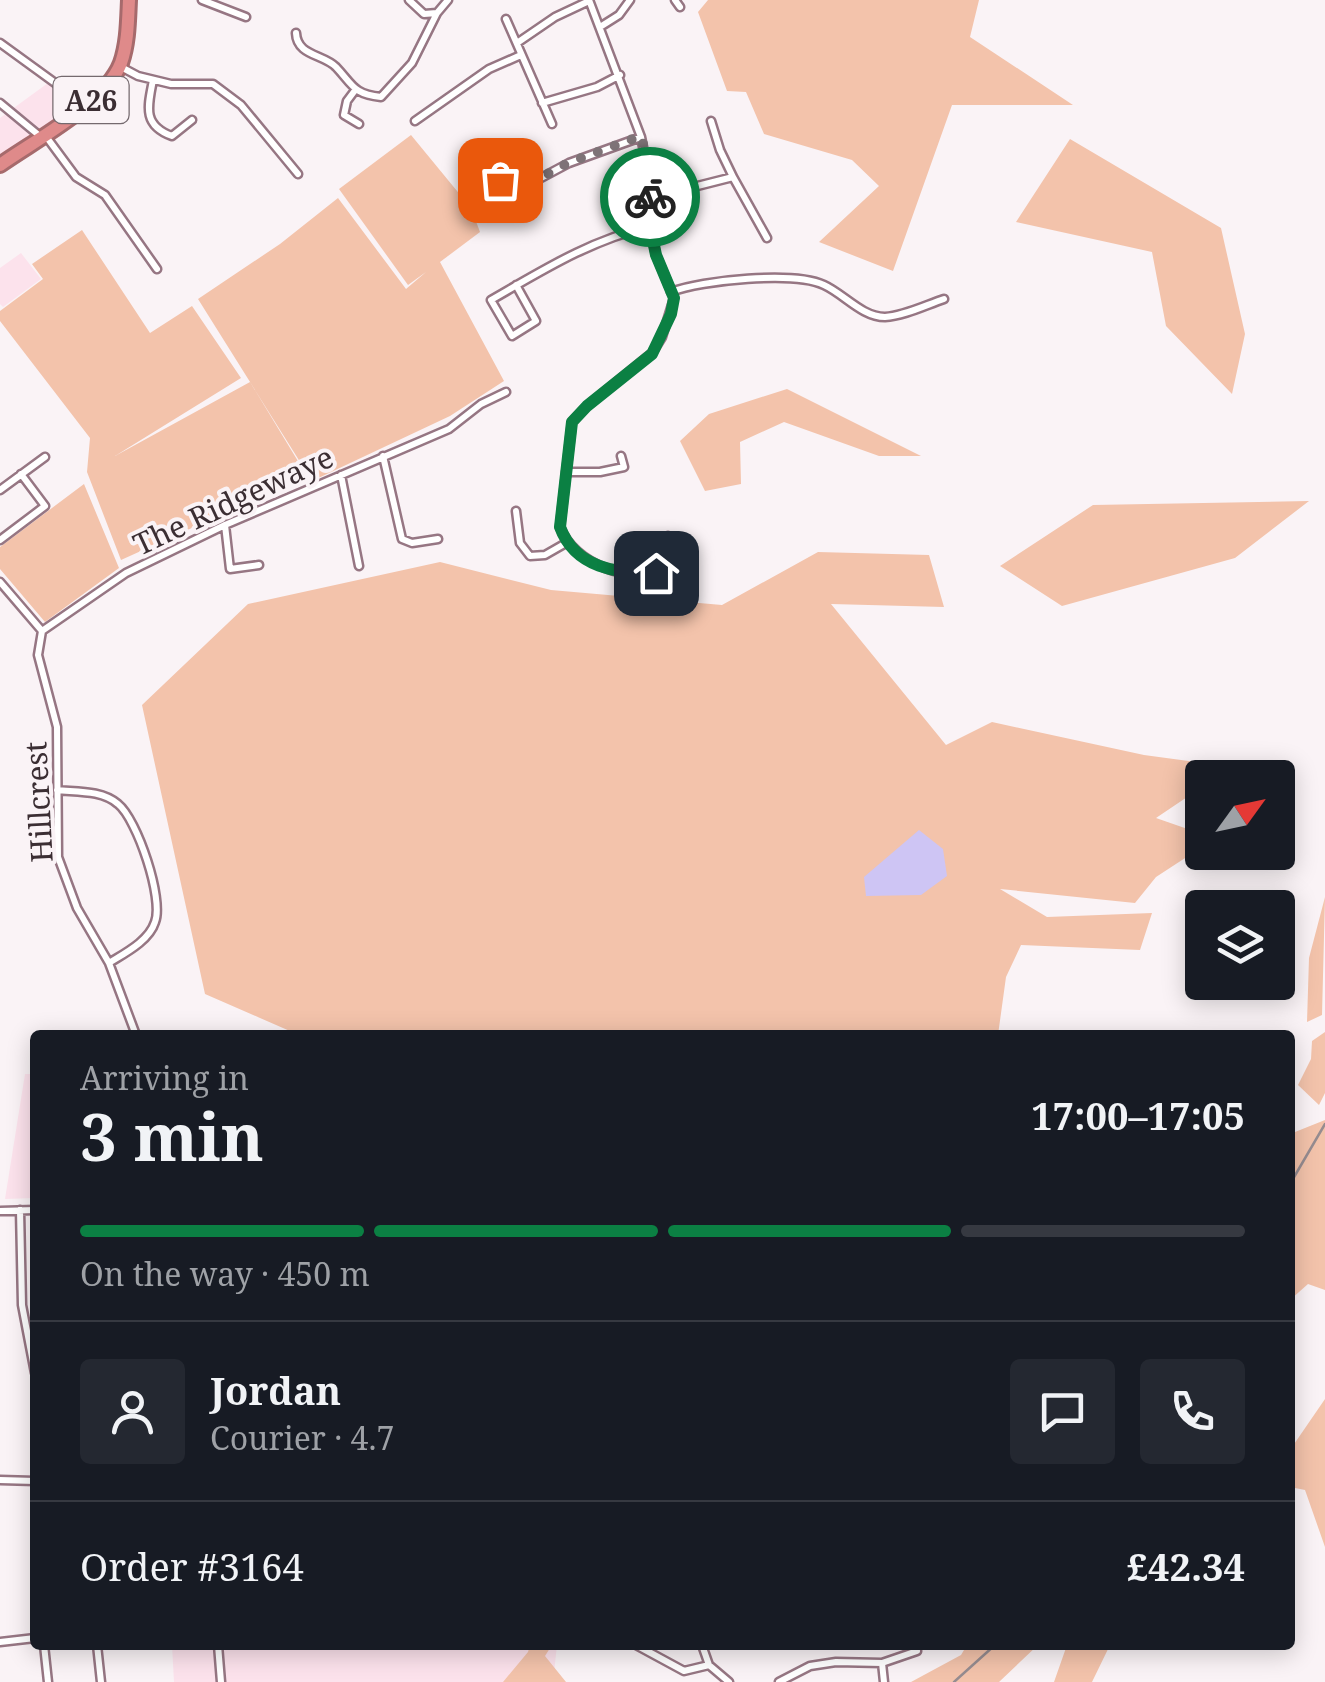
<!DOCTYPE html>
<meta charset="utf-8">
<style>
:root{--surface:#171b24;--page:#242831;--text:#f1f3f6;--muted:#9ea1a6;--line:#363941;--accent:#0b8043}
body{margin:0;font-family:"Noto Serif",serif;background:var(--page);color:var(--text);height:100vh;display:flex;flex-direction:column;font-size:38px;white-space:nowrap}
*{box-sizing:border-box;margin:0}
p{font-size:32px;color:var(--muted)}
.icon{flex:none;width:55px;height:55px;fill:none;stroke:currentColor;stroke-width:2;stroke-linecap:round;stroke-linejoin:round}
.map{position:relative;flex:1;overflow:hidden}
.panel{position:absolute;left:30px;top:1030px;width:1265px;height:620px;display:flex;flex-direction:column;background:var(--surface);border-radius:10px;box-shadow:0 5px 25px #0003}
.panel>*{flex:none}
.needle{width:65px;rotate:57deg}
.controls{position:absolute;left:1185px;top:760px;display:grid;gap:20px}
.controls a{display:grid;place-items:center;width:110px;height:110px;border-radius:10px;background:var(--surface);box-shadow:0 5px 25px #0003;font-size:50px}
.pin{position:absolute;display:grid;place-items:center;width:85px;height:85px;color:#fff;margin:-42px;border-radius:20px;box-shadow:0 5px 15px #0006}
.courier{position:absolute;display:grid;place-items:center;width:100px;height:100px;margin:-50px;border:8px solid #0b8043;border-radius:50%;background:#fff;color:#222;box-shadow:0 2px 12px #0007}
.head em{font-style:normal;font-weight:700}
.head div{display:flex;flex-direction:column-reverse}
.head{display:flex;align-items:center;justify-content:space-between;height:170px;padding:0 50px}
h1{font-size:65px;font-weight:700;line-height:75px}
.bar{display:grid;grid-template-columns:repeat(4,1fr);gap:15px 10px;align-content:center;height:120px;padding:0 50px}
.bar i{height:12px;border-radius:8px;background:var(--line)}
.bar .current{background:var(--accent)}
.bar p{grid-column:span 4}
.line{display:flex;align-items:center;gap:25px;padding:0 50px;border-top:2px solid var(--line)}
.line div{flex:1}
.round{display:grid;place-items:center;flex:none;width:105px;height:105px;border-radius:10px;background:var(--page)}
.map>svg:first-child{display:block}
.built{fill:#fce2ec}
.green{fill:#f3c3ab}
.water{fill:#cec5f4}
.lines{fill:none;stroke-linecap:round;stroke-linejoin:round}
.street-casing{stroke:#967683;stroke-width:11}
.highway-casing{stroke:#a66a6c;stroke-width:18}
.street{stroke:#fff;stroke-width:6}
.highway{stroke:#df8a8a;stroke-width:12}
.rail{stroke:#968c90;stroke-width:2.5}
.done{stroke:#7e7377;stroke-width:10;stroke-dasharray:0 18}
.route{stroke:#0b8043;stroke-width:12}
.labels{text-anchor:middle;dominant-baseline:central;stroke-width:8;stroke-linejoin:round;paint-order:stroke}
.shield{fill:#faf3f6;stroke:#74696e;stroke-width:2.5}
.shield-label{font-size:28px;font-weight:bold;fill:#3b2e33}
.street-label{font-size:30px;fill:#3b2e33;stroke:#faf3f6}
</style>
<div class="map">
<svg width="1325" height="1682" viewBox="0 0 1325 1682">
<rect width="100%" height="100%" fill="#faf3f6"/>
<path class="built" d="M48 83 76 103 0 158V118Z
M21 253 41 279 3 307 0 304V268Z
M25 1074H35V1198L5 1199Z
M172 1645H557L553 1682H174Z"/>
<path class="green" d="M708 0H979L970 37 1073 105H952L893 271 819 242 879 186 852 160 764 134 746 92 727 91 698 12Z
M411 135 471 208 480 232 440 262 504 381 450 416 312 481 198 299 280 244 338 198 406 289 426 272 408 285 339 189Z
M1070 139 1221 228 1245 334 1232 394 1166 326 1152 252 1016 222Z
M82 230 150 333 192 306 241 378 115 456 250 382 307 476 121 560 87 472 90 438 0 321V311L43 279 32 264Z
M787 389 921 456H879L784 422 740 442 741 484 705 491 680 441 709 414Z
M84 484 119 568 45 622 0 569V547Z
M1309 501 1235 558 1062 606 1000 566 1093 505Z
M818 552 929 555 944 607 831 604 946 745 992 722 1144 755 1233 767 1217 777 1202 778V787L1156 818 1202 834V847L1156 877 1135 903 1000 889 1047 917 1152 913 1140 950 1021 945 1006 977 998 1035H299L205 994 142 705 248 604 440 562 551 590 722 605Z
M1325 897 1322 1015 1307 1022 1309 958Z
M1325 1032V1093L1319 1105 1298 1085 1311 1059 1312 1041Z
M1325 1120V1290L1308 1284 1290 1300V1134Z
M1325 1399V1547L1305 1490 1290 1487V1450Z
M530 1645H552L545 1656 566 1682H503L528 1652Z
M967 1645H1038L999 1682H911L961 1655Z
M1067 1645H1110L1092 1682H1054Z"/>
<path class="water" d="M919 830 943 849 947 876 921 895 866 896 864 877Z"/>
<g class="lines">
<defs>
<path id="street" d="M202 0 246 17
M409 0 424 14 437 13 448 0
M589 0 641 137 650 182V226L656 255 674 298 662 337 652 353 587 406 572 422 560 527C574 564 630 585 665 568L677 541 668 536
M675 0 680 7
M506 19 552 124
M600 27 619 15 630 0
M296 33C297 56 323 54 336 67 353 85 353 94 381 97L412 63 437 13
M0 43 84 104
M517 43 555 17 589 1
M121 67 138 76 171 84H213L241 105 298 174
M153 80C148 106 142 125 172 136L192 120
M356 89 347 101 344 115 359 124
M0 103 41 137
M542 103 597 87 620 75
M415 121 489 69 521 55
M711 121 720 150 733 177
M45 135 76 177 105 195 157 269
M472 146 500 180 515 188 524 187 569 163 641 137
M611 190C617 171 629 165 648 163
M650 198 733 177 767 238
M516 285 536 321 512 336 491 300C545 269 589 241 650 226
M671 292C702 280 794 271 824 285 844 294 862 317 885 317 904 316 926 305 944 299
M383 456 402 539 412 543 438 539
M566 472H600L624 467 621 456
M341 475 359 566
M0 490 45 457
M516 511 520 543 530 556 545 555 566 543
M225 525 230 569 259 565
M0 540 45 506 21 474
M0 582 42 631 126 573 225 525 449 429 481 404 506 392
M42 631 38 655 57 727 58 857 77 908 109 963 136 1035
M57 790C77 792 102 790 118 804 137 819 164 899 155 922 149 941 125 953 109 963
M20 1210 22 1305 35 1373
M0 1211 35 1210
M0 1480 35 1481
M0 1642 35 1638
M44 1645 48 1682
M97 1645 101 1682
M218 1645 221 1682
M636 1645 684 1671 709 1665
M702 1645 709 1665 729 1682
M882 1663 884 1682
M779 1682 810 1666 836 1662 882 1663 917 1651"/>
<path id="highway" d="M0 165C35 140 105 104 121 63 128 43 128 21 129 0"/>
</defs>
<use href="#street" class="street-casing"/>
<use href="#highway" class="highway-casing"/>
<use href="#street" class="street"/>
<use href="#highway" class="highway"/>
<path class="rail" d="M1290 1184 1325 1124
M954 1682 995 1645"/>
</g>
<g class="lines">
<path class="done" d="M500 180 515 188 524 187 568 163 641 136 648 163 650 197"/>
<path class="route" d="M650 197V226L656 255 674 298 671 314 652 354 587 406 572 422 560 527C575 568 617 574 656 573"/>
</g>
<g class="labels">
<rect class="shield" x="53.5" y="77" width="75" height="46" rx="8"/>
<g class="shield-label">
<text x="91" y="100">A26</text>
</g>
<g class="street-label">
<text transform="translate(233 500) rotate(-25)">The Ridgewaye</text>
<text transform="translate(38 802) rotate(-93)">Hillcrest</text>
</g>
</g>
</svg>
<div class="controls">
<a><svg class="needle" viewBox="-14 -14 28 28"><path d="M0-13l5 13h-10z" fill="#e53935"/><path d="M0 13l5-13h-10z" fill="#9ea1a6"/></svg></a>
<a><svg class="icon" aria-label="layers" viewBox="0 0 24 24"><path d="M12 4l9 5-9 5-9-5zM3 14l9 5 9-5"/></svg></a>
</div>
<div class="pin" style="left:500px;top:180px;background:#ea580c"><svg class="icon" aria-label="bag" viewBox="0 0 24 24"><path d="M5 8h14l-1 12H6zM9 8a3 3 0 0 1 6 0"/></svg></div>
<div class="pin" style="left:656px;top:573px;background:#1f2937"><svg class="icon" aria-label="home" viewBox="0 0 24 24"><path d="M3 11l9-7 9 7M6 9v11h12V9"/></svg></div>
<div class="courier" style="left:650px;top:197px"><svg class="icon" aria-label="bike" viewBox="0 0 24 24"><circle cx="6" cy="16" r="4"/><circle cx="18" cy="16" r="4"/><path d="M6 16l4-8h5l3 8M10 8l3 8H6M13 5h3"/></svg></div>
<section class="panel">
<div class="head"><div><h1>3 min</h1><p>Arriving in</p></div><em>17:00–17:05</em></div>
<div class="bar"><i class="current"></i><i class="current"></i><i class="current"></i><i></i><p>On the way · 450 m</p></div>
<div class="line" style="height:180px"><a class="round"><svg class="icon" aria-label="person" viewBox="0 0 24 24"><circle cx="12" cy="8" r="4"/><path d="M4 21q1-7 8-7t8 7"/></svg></a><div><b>Jordan</b><p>Courier · 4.7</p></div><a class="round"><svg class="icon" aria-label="chat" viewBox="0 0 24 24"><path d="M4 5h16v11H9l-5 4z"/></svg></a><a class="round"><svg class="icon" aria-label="phone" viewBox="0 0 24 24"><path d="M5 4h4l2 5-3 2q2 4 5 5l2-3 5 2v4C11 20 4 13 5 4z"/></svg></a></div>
<div class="line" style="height:130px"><div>Order #3164</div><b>£42.34</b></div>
</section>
</div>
